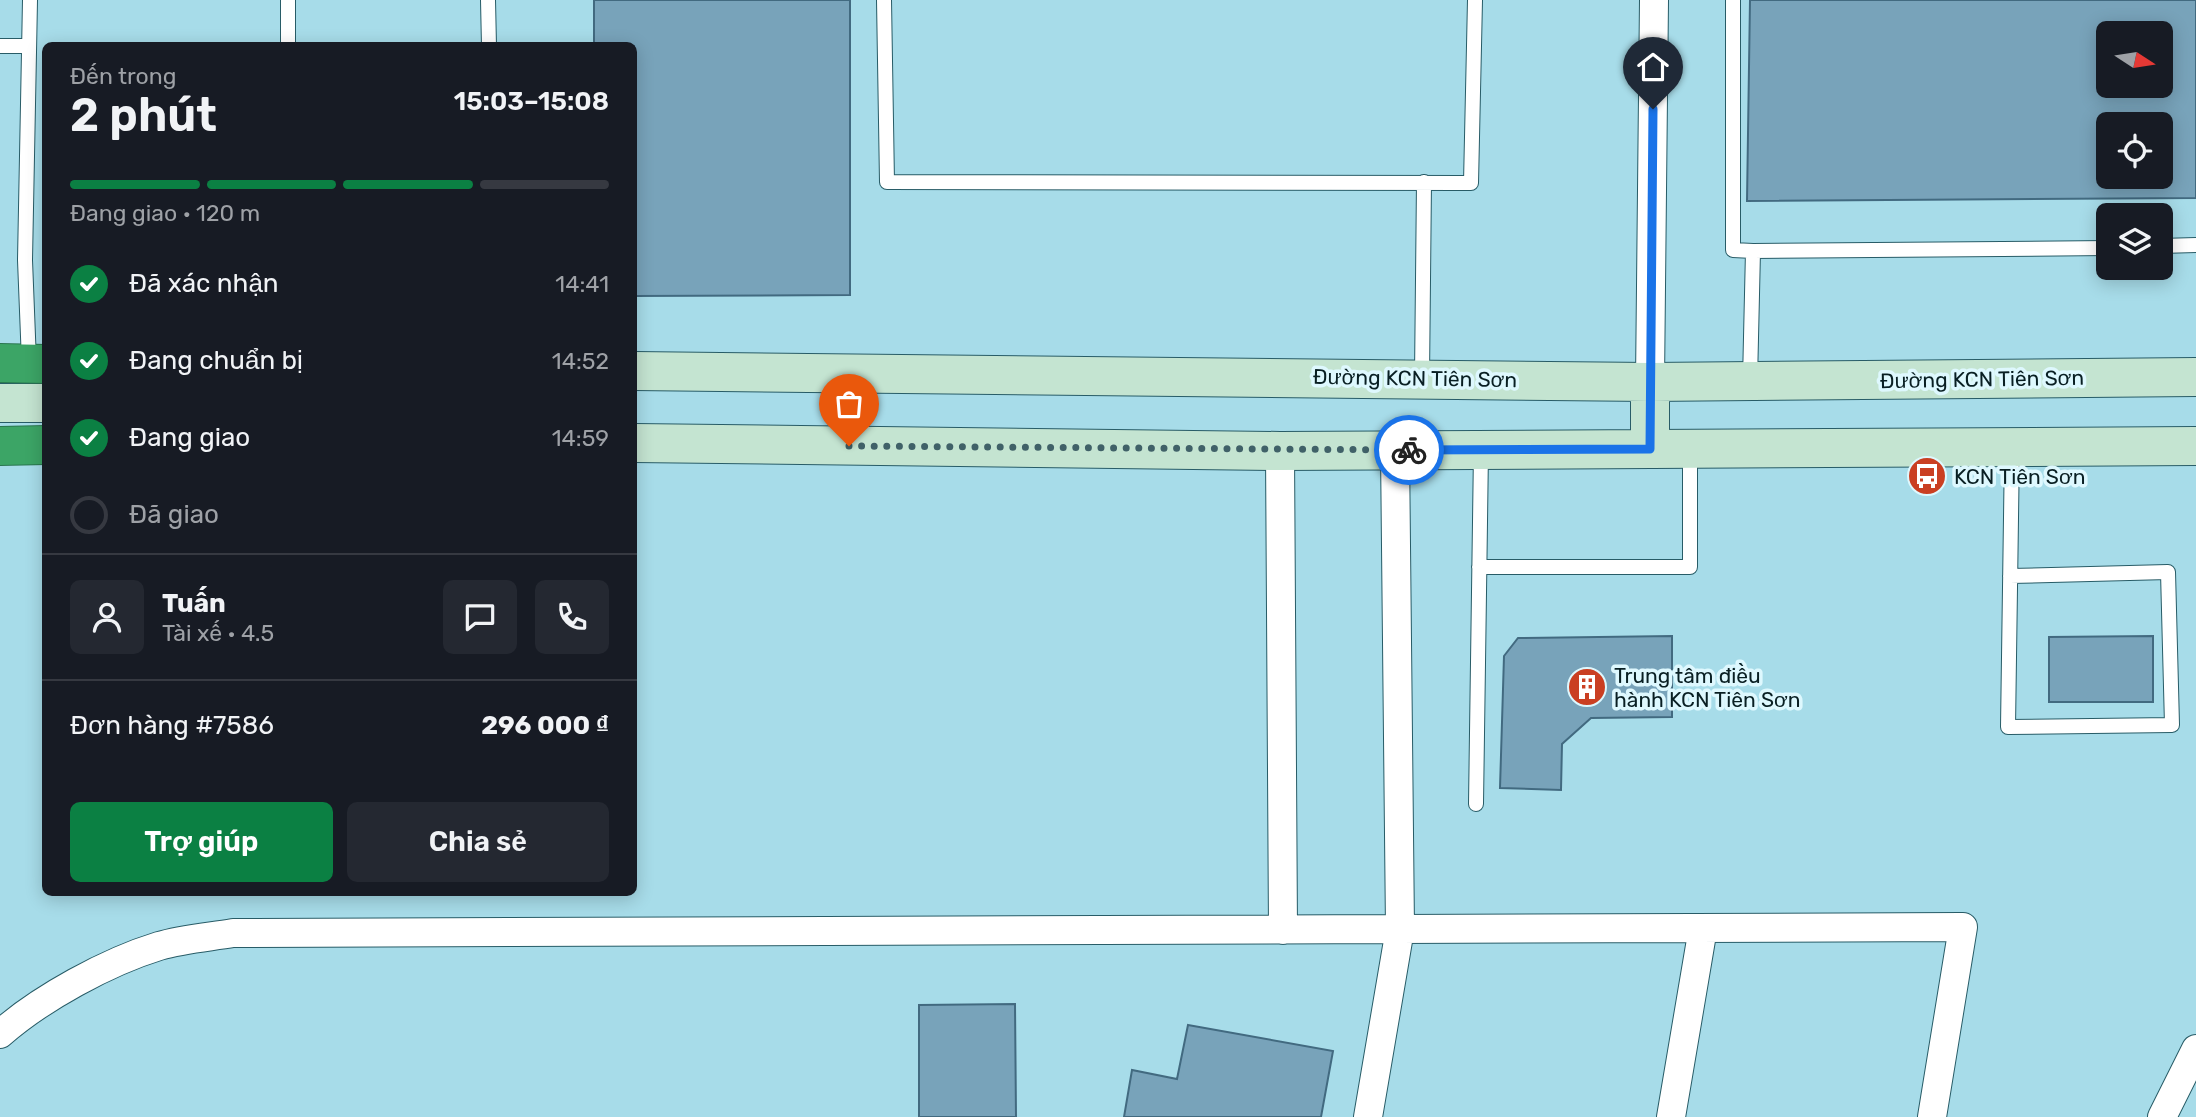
<!DOCTYPE html>
<html lang="vi">
<meta charset="utf-8">
<style>
:root{--surface:#171b24;--page:#242831;--text:#f1f3f6;--muted:#9ea1a6;--line:#363941;--accent:#0b8043}
body{margin:0;font-family:Rubik,sans-serif;background:var(--page);color:var(--text);height:100vh;display:flex;flex-direction:column;font-size:26px;white-space:nowrap}
*{box-sizing:border-box;margin:0}
p{font-size:23px;color:var(--muted)}
.icon{flex:none;width:38px;height:38px;fill:none;stroke:currentColor;stroke-width:2;stroke-linecap:round;stroke-linejoin:round}
.map{position:relative;flex:1;overflow:hidden}
.sheet{position:absolute;left:42px;top:42px;width:595px;height:854px;display:flex;flex-direction:column;background:var(--surface);border-radius:10px;box-shadow:0 4px 18px #0003}
.sheet>*{flex:none}
.needle{width:46px;rotate:102deg}
.buttons{position:absolute;left:2096px;top:21px;display:grid;gap:14px}
.buttons a{display:grid;place-items:center;width:77px;height:77px;border-radius:10px;background:var(--surface);box-shadow:0 4px 18px #0003;font-size:35px}
.pin{position:absolute;display:grid;place-items:center;width:60px;height:60px;color:#fff;margin:-72px -30px;border-radius:50% 50% 50% 0;rotate:-45deg;box-shadow:0 0 7px #0007}
.pin .icon{rotate:45deg}
.courier{position:absolute;display:grid;place-items:center;width:70px;height:70px;margin:-35px;border:5px solid #1a73e8;border-radius:50%;background:#fff;color:#222;box-shadow:0 2px 9px #0007}
.headline em{font-style:normal;font-weight:600}
.headline div{display:flex;flex-direction:column-reverse}
.headline{display:flex;align-items:center;justify-content:space-between;height:119px;padding:0 28px}
h1{font-size:46px;font-weight:600;line-height:52px}
.bar{display:grid;grid-template-columns:repeat(4,1fr);gap:10px 7px;align-content:center;height:84px;padding:0 28px}
.bar i{height:9px;border-radius:5px;background:var(--line)}
.bar .on{background:var(--accent)}
.bar p{grid-column:span 4}
.line{display:flex;align-items:center;gap:18px;padding:0 28px;border-top:2px solid var(--line)}
.line div{flex:1}
.round{display:grid;place-items:center;flex:none;width:74px;height:74px;border-radius:10px;background:var(--page)}
ol{padding:0 28px;list-style:none}
li{display:flex;align-items:center;gap:21px;height:77px}
li p{margin-inline-start:auto}
li .icon{padding:7px;border-radius:50%;background:var(--accent);color:#fff;stroke-width:4}
li:last-child{color:var(--muted)}
li i{width:38px;height:38px;border:4px solid var(--line);border-radius:50%}
.button{display:flex;gap:14px;margin-top:auto;padding:14px 28px}
.button a{flex:1;height:80px;border-radius:10px;background:var(--accent);color:#fff;font-size:28px;font-weight:600;line-height:80px;text-align:center}
.button a+a{background:var(--page);color:var(--text)}
.map>svg:first-child{display:block}
.building{fill:#78a3ba;stroke:#426a80;stroke-width:2;fill-rule:evenodd}
.lines{fill:none;stroke-linecap:round;stroke-linejoin:round}
.lane-casing{stroke:#285c67;stroke-width:16}
.street-casing{stroke:#285c67;stroke-width:30}
.secondary-casing{stroke:#285c67;stroke-width:40}
.highway-casing{stroke:#2a764f;stroke-width:40}
.lane{stroke:#fff;stroke-width:14}
.street{stroke:#fff;stroke-width:28}
.secondary{stroke:#c4e4d1;stroke-width:38}
.highway{stroke:#3ca566;stroke-width:38}
.done{stroke:#406168;stroke-width:7;stroke-dasharray:0 12.6}
.route{stroke:#1a73e8;stroke-width:9}
.labels{text-anchor:middle;dominant-baseline:central;stroke-width:7;stroke-linejoin:round;paint-order:stroke}
.street-label{font-size:21px;fill:#091f23;stroke:#def8fe}
.poi-label{font-size:21px;fill:#091f23;stroke:#def8fe;text-anchor:start}
</style>
<div class="map">
<svg width="2196" height="1117" viewBox="0 0 2196 1117">
<rect width="100%" height="100%" fill="#a7dce9"/>
<path class="building" d="M594 0H850V295L634 296V46H594Z
M1750 0H2196V198L1747 201ZM2109 33H2161V86H2109ZM2109 124H2161V177H2109Z
M1672 636V717L1591 718 1562 744 1561 790 1500 788 1504 656 1518 638Z
M2153 636V702H2049V637Z
M1015 1004 1016 1117H919V1005Z
M1188 1025 1333 1051 1321 1117H1124L1132 1070 1177 1079Z"/>
<g class="lines">
<defs>
<path id="lane" d="M288 0V46
M488 0 489 46
M884 0 887 182 1471 183 1475 0
M1733 0V250L1753 251 1750 381
M0 46H29
M2161 246 2196 245
M1753 251 2109 248
M29 362 25 260 30 0
M1422 377 1424 182
M1479 567H1690V450
M2010 576 2168 572 2172 725 2008 727 2012 448
M1476 804 1481 451"/>
<path id="street" d="M1650 382 1654 0
M1280 451 1283 930
M0 1034C41 998 107 962 159 946 182 939 209 937 233 933L1963 927 1932 1117
M1368 1117 1400 929 1395 450
M1671 1117 1703 928
M2162 1117 2196 1049"/>
<path id="secondary" d="M634 371 1650 382 2196 377
M0 403H46
M634 443 1280 451 2196 446
M1650 449V382"/>
<path id="highway" d="M0 363 46 364
M0 446 46 445"/>
</defs>
<use href="#lane" class="lane-casing"/>
<use href="#street" class="street-casing"/>
<use href="#secondary" class="secondary-casing"/>
<use href="#highway" class="highway-casing"/>
<use href="#lane" class="lane"/>
<use href="#street" class="street"/>
<use href="#secondary" class="secondary"/>
<use href="#highway" class="highway"/>
</g>
<g class="lines">
<path class="done" d="M849 446 1409 450"/>
<path class="route" d="M1409 450 1650 449 1653 109"/>
</g>
<defs>
<symbol id="bus-disc" viewBox="-11 -11 22 22"><circle r="9.5" fill="#ca3f22" stroke="#def8fe"/><path d="M-5-6H5V4H4V6H2V4H-2V6H-4V4H-5ZM-3.5-4V0h7V-4ZM-3.5 1.2v1.5H-2V1.2ZM2 1.2v1.5H3.5V1.2Z" fill="#fff"/></symbol>
<symbol id="building-disc" viewBox="-11 -11 22 22"><circle r="9.5" fill="#ca3f22" stroke="#def8fe"/><path d="M-4-6H4V6H1V3H-1V6H-4ZM-2.5-4.3h1.7v1.8h-1.7ZM.8-4.3h1.7v1.8H.8ZM-2.5-1h1.7V.8h-1.7ZM.8-1h1.7V.8H.8Z" fill="#fff"/></symbol>
</defs>
<g fill-rule="evenodd">
<use href="#bus-disc" x="1905" y="454" width="44" height="44"/>
<use href="#building-disc" x="1565" y="665" width="44" height="44"/>
</g>
<g class="labels">
<g class="street-label">
<text transform="translate(1415 378) rotate(1)">Đường KCN Tiên Sơn</text>
<text transform="translate(1982 379) rotate(-1)">Đường KCN Tiên Sơn</text>
</g>
<g class="poi-label">
<text x="1954" y="476">KCN Tiên Sơn</text>
<text x="1614" y="675">Trung tâm điều<tspan x="1614" dy="24">hành KCN Tiên Sơn</tspan></text>
</g>
</g>
</svg>
<div class="buttons">
<a><svg class="needle" viewBox="-14 -14 28 28"><path d="M0-13l5 13h-10z" fill="#e53935"/><path d="M0 13l5-13h-10z" fill="#9ea1a6"/></svg></a>
<a><svg class="icon" aria-label="locate" viewBox="0 0 24 24"><circle cx="12" cy="12" r="6"/><path d="M12 2v4M12 18v4M2 12h4M18 12h4"/></svg></a>
<a><svg class="icon" aria-label="layers" viewBox="0 0 24 24"><path d="M12 4l9 5-9 5-9-5zM3 14l9 5 9-5"/></svg></a>
</div>
<div class="pin" style="left:849px;top:446px;background:#ea580c"><svg class="icon" aria-label="bag" viewBox="0 0 24 24"><path d="M5 8h14l-1 12H6zM9 8a3 3 0 0 1 6 0"/></svg></div>
<div class="pin" style="left:1653px;top:109px;background:#1f2937"><svg class="icon" aria-label="home" viewBox="0 0 24 24"><path d="M3 11l9-7 9 7M6 9v11h12V9"/></svg></div>
<div class="courier" style="left:1409px;top:450px"><svg class="icon" aria-label="bike" viewBox="0 0 24 24"><circle cx="6" cy="16" r="4"/><circle cx="18" cy="16" r="4"/><path d="M6 16l4-8h5l3 8M10 8l3 8H6M13 5h3"/></svg></div>
<section class="sheet">
<div class="headline"><div><h1>2 phút</h1><p>Đến trong</p></div><em>15:03–15:08</em></div>
<div class="bar"><i class="on"></i><i class="on"></i><i class="on"></i><i></i><p>Đang giao · 120 m</p></div>
<ol>
<li><svg class="icon" aria-label="check" viewBox="0 0 24 24"><path d="M5 12l5 5 9-10"/></svg>Đã xác nhận<p>14:41</p></li>
<li><svg class="icon" aria-label="check" viewBox="0 0 24 24"><path d="M5 12l5 5 9-10"/></svg>Đang chuẩn bị<p>14:52</p></li>
<li><svg class="icon" aria-label="check" viewBox="0 0 24 24"><path d="M5 12l5 5 9-10"/></svg>Đang giao<p>14:59</p></li>
<li><i></i>Đã giao</li>
</ol>
<div class="line" style="height:126px"><a class="round"><svg class="icon" aria-label="person" viewBox="0 0 24 24"><circle cx="12" cy="8" r="4"/><path d="M4 21q1-7 8-7t8 7"/></svg></a><div><b>Tuấn</b><p>Tài xế · 4.5</p></div><a class="round"><svg class="icon" aria-label="chat" viewBox="0 0 24 24"><path d="M4 5h16v11H9l-5 4z"/></svg></a><a class="round"><svg class="icon" aria-label="phone" viewBox="0 0 24 24"><path d="M5 4h4l2 5-3 2q2 4 5 5l2-3 5 2v4C11 20 4 13 5 4z"/></svg></a></div>
<div class="line" style="height:91px"><div>Đơn hàng #7586</div><b>296 000 ₫</b></div>
<div class="button"><a>Trợ giúp</a><a>Chia sẻ</a></div>
</section>
</div>
